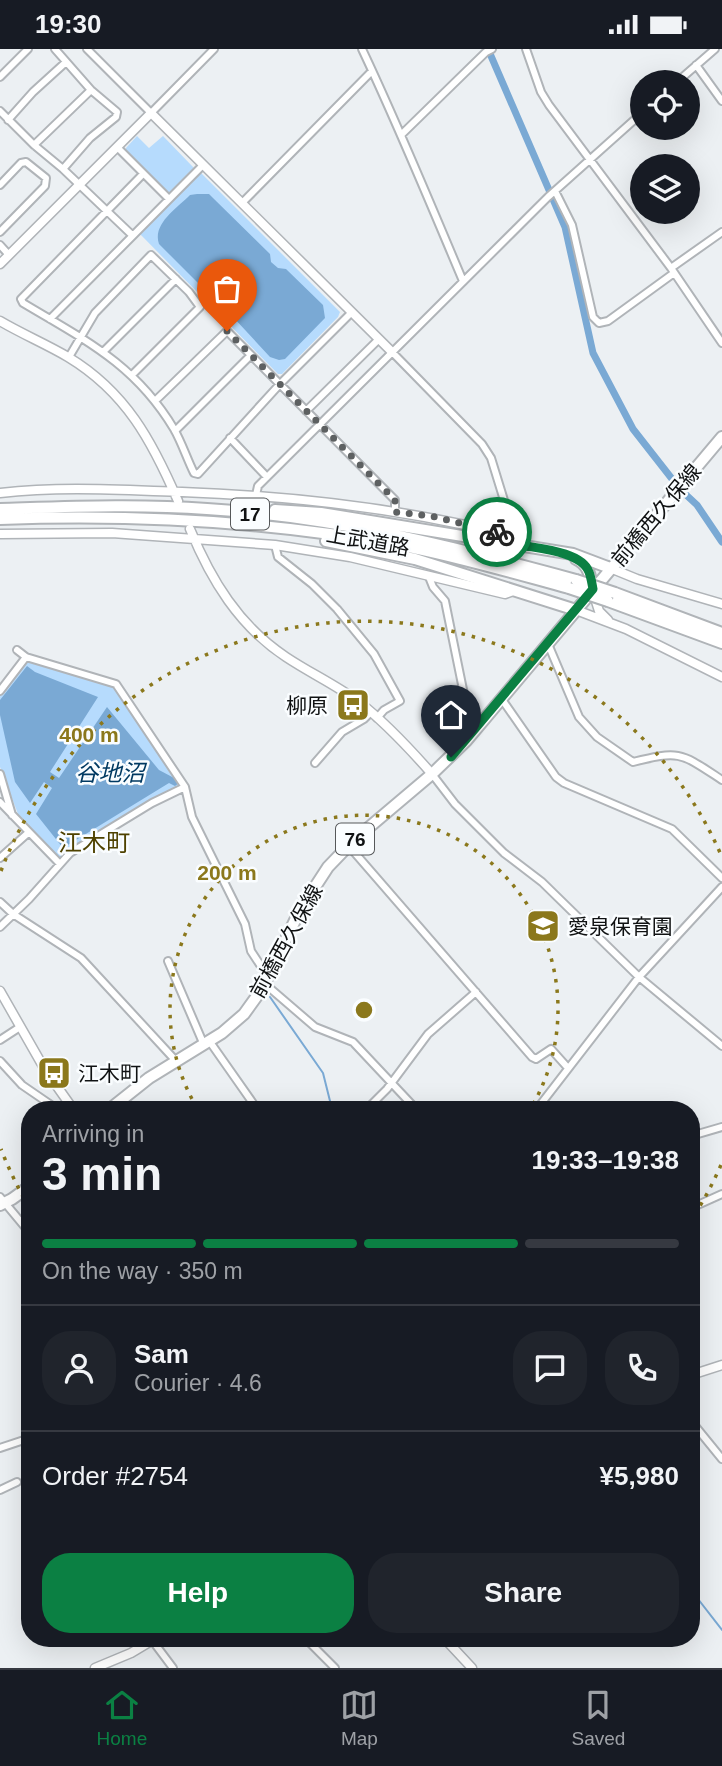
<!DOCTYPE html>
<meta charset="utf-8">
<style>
:root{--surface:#171b24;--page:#20242c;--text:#f1f3f6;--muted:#9ea1a6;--line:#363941;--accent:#0b8043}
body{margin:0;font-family:Helvetica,"Noto Sans JP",sans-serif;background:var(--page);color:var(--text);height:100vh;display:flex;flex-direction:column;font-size:26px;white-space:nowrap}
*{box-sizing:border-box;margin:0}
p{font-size:23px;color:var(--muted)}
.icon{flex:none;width:38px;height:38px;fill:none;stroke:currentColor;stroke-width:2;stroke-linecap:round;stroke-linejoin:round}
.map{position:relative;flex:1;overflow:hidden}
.drawer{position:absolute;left:21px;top:1052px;width:679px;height:546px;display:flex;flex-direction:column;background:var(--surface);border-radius:28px;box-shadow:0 7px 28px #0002}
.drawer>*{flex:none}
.controls{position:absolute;left:630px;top:21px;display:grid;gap:14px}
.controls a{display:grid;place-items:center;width:70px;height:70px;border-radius:50%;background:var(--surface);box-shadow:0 7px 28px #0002;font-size:35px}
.pin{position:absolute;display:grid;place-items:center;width:60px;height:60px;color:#fff;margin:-72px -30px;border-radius:50% 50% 50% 0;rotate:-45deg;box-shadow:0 0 7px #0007}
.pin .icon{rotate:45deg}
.courier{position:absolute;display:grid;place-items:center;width:70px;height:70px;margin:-35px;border:5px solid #0b8043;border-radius:50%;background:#fff;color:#222;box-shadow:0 2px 9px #0007}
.head em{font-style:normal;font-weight:700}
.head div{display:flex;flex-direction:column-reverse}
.head{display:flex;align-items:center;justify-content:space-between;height:119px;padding:0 21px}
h1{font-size:46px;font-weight:700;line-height:52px}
.bar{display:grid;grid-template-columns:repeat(4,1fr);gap:10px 7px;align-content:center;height:84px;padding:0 21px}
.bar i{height:9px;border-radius:5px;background:var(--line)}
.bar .active{background:var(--accent)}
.bar p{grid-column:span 4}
.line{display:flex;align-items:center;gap:18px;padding:0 21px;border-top:2px solid var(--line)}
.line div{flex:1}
.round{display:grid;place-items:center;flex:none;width:74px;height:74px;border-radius:28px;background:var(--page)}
.primary-button{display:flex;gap:14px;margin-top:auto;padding:14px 21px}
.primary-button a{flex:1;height:80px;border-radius:28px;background:var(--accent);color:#fff;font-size:28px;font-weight:700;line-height:80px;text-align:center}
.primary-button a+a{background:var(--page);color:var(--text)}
.status{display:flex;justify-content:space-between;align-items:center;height:49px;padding:0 35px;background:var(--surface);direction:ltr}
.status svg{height:19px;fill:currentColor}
.dock{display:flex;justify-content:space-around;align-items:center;height:98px;border-top:2px solid var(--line);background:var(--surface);font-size:19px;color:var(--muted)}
.dock a{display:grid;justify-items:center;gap:4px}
.dock .active{color:var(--accent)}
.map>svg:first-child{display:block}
.green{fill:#b6dbfd}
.water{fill:#7aa9d4}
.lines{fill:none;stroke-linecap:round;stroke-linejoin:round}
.stream{stroke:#7aa9d4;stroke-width:2}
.canal{stroke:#7aa9d4;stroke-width:7}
.minor-casing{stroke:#b0b4b8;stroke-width:10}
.tertiary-casing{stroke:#b0b4b8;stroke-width:11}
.primary-casing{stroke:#b0b4b8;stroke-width:14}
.trunk-casing{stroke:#b0b4b8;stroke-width:14}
.minor{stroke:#fff;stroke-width:6}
.tertiary{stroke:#fff;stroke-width:8}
.primary{stroke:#fff;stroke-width:10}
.trunk{stroke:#fff;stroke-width:10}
.trunk-bridge-casing{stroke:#b0b4b8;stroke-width:14;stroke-linecap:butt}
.trunk-bridge{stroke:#fff;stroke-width:10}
.done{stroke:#5d6061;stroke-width:7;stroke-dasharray:0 12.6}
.route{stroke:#0b8043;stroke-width:9}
.ring{fill:none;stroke:#8b781c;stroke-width:3.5;stroke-dasharray:3.5 7}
.labels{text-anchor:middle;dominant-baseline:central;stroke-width:5;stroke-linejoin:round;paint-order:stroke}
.shield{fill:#fafdff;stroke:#56585a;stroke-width:2}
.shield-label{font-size:19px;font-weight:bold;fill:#101213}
.street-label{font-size:21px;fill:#101213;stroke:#fafdff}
.poi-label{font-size:21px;fill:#101213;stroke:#fafdff;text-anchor:start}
.water-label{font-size:23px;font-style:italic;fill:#003961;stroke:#fafdff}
.quarter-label{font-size:24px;fill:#4f4200;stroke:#fafdff}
.centre{fill:#8b781c;stroke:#fafdff;stroke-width:3.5}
.ring-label{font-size:21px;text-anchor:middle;font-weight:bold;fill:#8b781c;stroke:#fafdff;stroke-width:5;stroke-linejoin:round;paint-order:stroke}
</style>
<div class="status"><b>19:30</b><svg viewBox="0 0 49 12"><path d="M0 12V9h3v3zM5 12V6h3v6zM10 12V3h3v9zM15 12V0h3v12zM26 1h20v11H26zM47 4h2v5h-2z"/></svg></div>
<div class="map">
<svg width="722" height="1619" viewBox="0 0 722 1619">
<rect width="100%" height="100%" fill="#ecf0f3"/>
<path class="green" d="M137 87 149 99 163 87 194 119 170 145H166L126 104V99Z
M200 123 340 263 338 268 282 325H278L139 184Z
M27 613 111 637 118 643 181 735 125 767 60 811 18 765 0 718V647L23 615Z"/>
<path class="water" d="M197 145H209L213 149 270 205 271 213 278 219 286 220 323 256 325 269 285 310 279 311 270 308 233 268 234 262 227 256H220L159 195C152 175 177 159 190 146Z
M27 617 35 623 98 648 50 723 59 729 107 658 159 721 176 730 179 734 175 737 169 734 63 799 36 765 52 739 44 733 30 754 15 733 0 666V651Z"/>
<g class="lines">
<path class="stream" d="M270 948 323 1024 332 1060
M691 1541 722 1581"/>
<path class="canal" d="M488 0 565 178 593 304 633 380 676 435
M683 443 697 456 722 493"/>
<defs>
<path id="minor" d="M55 0 91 41 117 63 116 68 90 89 63 120
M87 0 151 64 214 0
M362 0C398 76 430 154 463 232
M526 0 541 43 549 56 671 219 722 294
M696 16 722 52
M0 28 28 0
M677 33 715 0
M0 62 34 96 63 120 132 186
M8 71 33 43 66 13
M401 86 486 3 492 0
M34 96 91 41
M117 98 169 150
M143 125 21 250 23 254C85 291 135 315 174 380 182 394 187 410 194 424L198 425 280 335 351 264
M0 136 21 114 26 113 46 129 45 137 0 183
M555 142 572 176 593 268 599 274 608 272 674 224
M242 154 372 22
M0 196 9 206
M671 219 722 183
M50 270 203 116
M104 302 176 230
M392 303 482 395 491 409 511 474 507 485
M69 308 95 264 151 206 189 243 200 258 132 326
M155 352 227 282 395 451V463
M306 362 378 291
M175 382 251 306
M230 389 267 428
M256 446 258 437 548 148 642 64
M275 496 278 508 312 535 337 560 374 605 400 652 384 661 377 669
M429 528 433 538 445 552 470 675 475 682
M548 595 579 668 597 688 633 713C681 701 681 704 722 731
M17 601 26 608 116 635 185 738 192 768 245 875 251 902 268 928
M0 642 26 608
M501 649 556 728 564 734 672 780 722 829
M315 714 342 683 364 670 371 663
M0 725 12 766
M432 725 455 755 504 804 542 833 639 928 722 997
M0 753 60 815
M348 796 532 1008 536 1010 551 1000 568 1019
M0 809 28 784
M0 853 13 865 81 909 176 1012
M0 878 29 850 70 804 152 754 185 738
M168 912 204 996
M265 935 315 978 353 993 416 1060
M0 991 20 978
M210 993 257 1060
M0 1012 22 1036 57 1060
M367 1060 387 1040 428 985 476 943
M537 1060 639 928 722 838
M691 1087 722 1078
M0 1148 30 1184
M691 1159 722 1145
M691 1372 722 1410
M0 1399 30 1389
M0 1441 17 1433
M305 1589 335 1619
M152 1591 173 1619"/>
<path id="tertiary" d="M0 215 151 64 392 303
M0 272C22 285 46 295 68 308 126 343 152 392 178 452
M0 444C61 437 121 441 182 443 296 447 409 460 520 489L526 497
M190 480C211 531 239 577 286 608 310 624 336 636 359 653 386 674 410 700 432 725
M0 485 112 484 275 496 350 508 505 545 513 542
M610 519 637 530 722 555
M594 546 599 562 608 571
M576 561 626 580 722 628
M0 942 44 1019 73 1060
M691 1326 722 1316
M444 1589 472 1619
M95 1619 131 1604 156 1589"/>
<path id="primary" d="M110 1060 149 1029 222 984 244 965 262 940 300 861 328 818 354 791 432 725 466 692 722 388
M0 1156 12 1150 30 1137"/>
<path id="trunk" d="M0 460C69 458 138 455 207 460 332 467 455 498 576 531
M275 461 321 464 573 505 610 519
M0 470C135 465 270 472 404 497 460 508 514 524 569 539
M326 492 415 510 576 561
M576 510C589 516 590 527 593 540
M615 544 722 584
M608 552 722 594"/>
</defs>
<use href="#minor" class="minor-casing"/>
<use href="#tertiary" class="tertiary-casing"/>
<use href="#primary" class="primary-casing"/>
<use href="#trunk" class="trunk-casing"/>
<use href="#minor" class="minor"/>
<use href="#tertiary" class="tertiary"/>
<use href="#primary" class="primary"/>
<use href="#trunk" class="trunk"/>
<defs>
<path id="trunk-bridge" d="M576 531 615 544
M569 539 608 552"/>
</defs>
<use href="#trunk-bridge" class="trunk-bridge-casing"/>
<use href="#trunk-bridge" class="trunk-bridge"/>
</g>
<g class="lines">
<path class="done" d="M227 282 395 451V463L431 467 497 483"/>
<path class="route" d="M451 708 593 540C592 535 591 528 589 523 582 504 544 500 526 497L520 489 497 483"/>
</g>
<g class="ring">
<path d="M197 1059A194 194 0 1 1 531 1059"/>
<path d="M721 1116A389 389 0 0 1 692 1170M29 1158A389 389 0 0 1 1 1100M1 822A389 389 0 0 1 721 806"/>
</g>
<defs>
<symbol id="bus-square" viewBox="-11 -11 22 22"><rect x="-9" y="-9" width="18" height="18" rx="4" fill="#8b781c" stroke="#fafdff"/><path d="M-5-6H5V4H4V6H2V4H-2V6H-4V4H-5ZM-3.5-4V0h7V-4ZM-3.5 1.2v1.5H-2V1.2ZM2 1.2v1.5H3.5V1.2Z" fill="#fff"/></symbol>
<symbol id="school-square" viewBox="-11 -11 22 22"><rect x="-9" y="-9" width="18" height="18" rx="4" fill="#8b781c" stroke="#fafdff"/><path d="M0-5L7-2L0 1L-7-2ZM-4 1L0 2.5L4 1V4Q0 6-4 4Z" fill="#fff"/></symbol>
</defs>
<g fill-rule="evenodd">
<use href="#bus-square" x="334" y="637" width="38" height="38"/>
<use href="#school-square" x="524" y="858" width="38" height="38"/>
<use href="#bus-square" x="35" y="1005" width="38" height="38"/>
</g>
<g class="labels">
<g class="shield">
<rect x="231" y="449.5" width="38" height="31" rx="5"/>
<rect x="336" y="774.5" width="38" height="31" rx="5"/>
</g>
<g class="shield-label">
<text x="250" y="465">17</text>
<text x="355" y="790">76</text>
</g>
<g class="street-label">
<text transform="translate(656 466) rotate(-50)">前橋西久保線</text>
<text transform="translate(368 492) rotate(10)">上武道路</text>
<text transform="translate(286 892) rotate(-61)">前橋西久保線</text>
</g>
<g class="poi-label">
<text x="328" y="656" text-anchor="end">柳原</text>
<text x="568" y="877">愛泉保育園</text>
<text x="78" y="1024">江木町</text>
</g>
<g class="water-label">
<text x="110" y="724">谷地沼</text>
</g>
<g class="quarter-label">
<text x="94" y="793">江木町</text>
</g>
</g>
<circle cx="364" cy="961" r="10" class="centre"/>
<g class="ring-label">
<text x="89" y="693">400 m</text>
<text x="227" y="831">200 m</text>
</g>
</svg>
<div class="controls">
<a><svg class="icon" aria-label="locate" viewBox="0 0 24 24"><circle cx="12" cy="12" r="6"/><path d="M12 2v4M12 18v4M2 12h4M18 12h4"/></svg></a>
<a><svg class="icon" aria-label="layers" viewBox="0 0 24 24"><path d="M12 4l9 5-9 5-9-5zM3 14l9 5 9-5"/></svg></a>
</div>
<div class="pin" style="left:227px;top:282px;background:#ea580c"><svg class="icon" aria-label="bag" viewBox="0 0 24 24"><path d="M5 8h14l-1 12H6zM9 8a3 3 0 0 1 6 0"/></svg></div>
<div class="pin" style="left:451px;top:708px;background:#1f2937"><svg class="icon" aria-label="home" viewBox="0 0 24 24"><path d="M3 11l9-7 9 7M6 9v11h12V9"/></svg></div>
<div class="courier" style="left:497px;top:483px"><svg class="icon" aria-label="bike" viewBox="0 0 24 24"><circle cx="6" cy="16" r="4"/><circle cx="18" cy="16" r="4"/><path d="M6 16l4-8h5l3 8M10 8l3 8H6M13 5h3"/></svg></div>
<section class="drawer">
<div class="head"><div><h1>3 min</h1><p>Arriving in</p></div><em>19:33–19:38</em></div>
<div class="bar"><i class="active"></i><i class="active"></i><i class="active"></i><i></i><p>On the way · 350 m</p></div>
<div class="line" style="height:126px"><a class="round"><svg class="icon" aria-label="person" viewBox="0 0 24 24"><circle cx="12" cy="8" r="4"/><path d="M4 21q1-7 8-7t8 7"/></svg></a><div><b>Sam</b><p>Courier · 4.6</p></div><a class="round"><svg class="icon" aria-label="chat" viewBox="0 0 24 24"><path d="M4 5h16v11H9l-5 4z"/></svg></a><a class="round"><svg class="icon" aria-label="phone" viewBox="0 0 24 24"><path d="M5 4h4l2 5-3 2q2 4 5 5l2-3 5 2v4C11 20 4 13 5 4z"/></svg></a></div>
<div class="line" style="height:91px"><div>Order #2754</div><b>¥5,980</b></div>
<div class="primary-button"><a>Help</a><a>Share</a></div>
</section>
</div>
<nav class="dock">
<a class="active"><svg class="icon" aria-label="home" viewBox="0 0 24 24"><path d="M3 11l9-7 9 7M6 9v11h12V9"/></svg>Home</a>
<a><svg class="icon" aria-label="map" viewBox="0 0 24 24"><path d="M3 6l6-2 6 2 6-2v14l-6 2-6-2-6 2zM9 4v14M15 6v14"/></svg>Map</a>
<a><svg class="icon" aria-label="saved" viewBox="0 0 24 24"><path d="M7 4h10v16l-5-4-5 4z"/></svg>Saved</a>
</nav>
